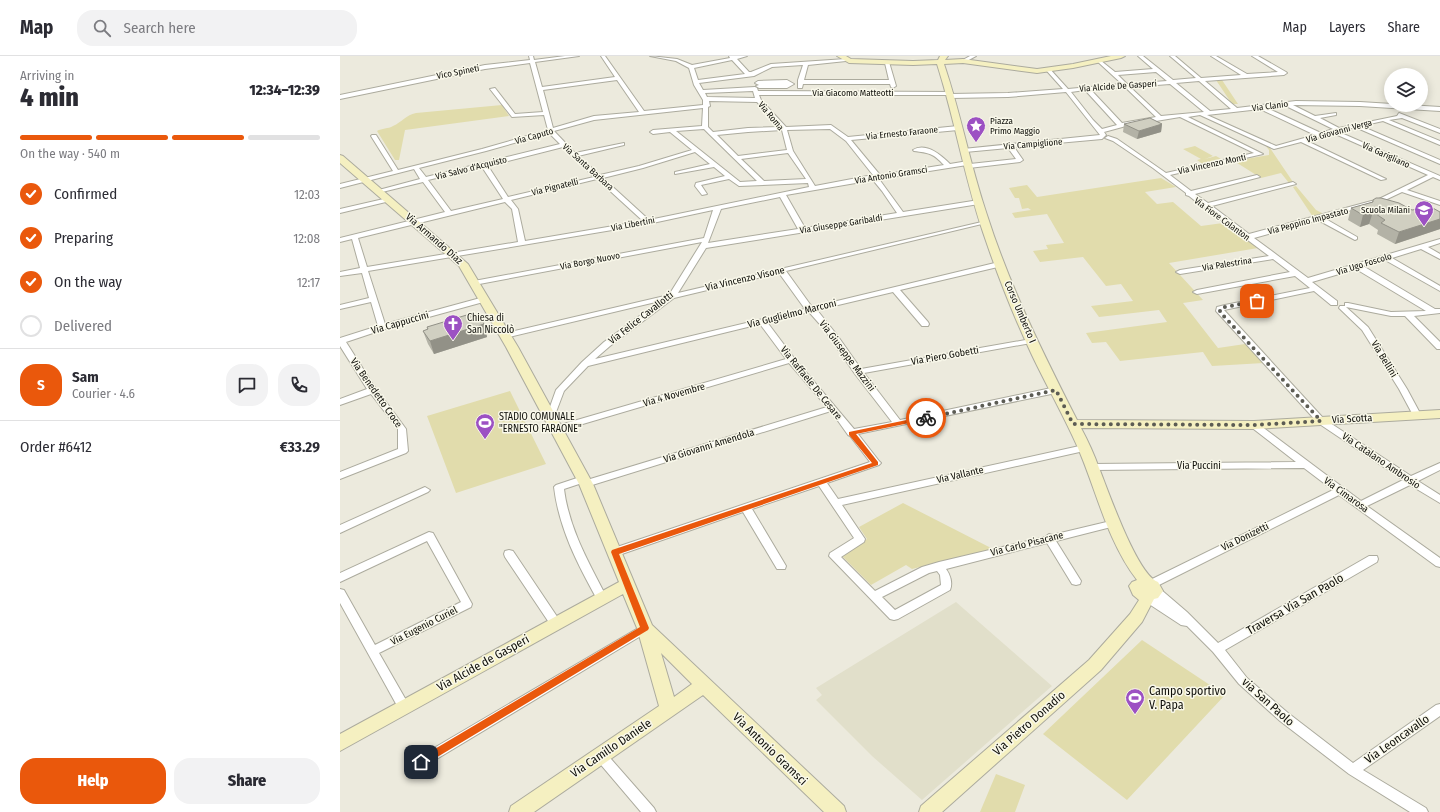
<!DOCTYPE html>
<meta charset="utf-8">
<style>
:root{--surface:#fff;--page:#f2f2f3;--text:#2b2b33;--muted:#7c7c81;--line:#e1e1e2;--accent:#ea580c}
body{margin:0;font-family:"Fira Sans Condensed",sans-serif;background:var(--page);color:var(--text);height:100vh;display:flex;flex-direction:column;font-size:15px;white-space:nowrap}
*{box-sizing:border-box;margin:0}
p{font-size:13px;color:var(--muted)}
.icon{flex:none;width:22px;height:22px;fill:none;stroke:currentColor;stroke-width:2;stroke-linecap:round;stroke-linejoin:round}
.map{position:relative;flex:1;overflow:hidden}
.drawer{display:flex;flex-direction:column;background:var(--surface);width:340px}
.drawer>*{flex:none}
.buttons{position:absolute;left:1044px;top:12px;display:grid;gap:8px}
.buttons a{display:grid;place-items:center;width:44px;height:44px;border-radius:50%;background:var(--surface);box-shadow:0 2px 10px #0003;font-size:20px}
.pin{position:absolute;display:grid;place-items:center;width:34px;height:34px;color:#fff;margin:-17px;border-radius:8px;box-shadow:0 2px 6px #0006}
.courier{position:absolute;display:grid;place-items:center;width:40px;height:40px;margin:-20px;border:3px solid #ea580c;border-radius:50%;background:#fff;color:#222;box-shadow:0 1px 5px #0007}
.head em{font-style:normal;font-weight:800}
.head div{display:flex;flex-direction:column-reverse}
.head{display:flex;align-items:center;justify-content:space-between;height:68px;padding:0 20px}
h1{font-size:26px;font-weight:800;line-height:30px}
.bar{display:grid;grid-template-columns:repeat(4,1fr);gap:6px 4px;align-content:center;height:48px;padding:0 20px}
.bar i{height:5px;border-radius:3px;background:var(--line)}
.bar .active{background:var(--accent)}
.bar p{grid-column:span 4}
.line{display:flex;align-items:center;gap:10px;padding:0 20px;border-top:1px solid var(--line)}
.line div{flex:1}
.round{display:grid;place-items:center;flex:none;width:42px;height:42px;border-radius:16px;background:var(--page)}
ol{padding:0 20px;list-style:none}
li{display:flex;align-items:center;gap:12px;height:44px}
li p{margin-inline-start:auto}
li .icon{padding:4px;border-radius:50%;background:var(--accent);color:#fff;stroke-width:4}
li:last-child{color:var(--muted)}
li i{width:22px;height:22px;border:2px solid var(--line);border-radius:50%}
.primary-button{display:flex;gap:8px;margin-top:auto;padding:8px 20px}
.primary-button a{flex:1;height:46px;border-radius:16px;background:var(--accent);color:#fff;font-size:16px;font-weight:800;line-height:46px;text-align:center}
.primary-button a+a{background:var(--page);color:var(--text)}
header{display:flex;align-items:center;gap:24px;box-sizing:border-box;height:56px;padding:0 20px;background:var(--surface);border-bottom:1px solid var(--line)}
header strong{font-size:19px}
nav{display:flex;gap:22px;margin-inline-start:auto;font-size:14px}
.search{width:280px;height:36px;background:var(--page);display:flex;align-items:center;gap:10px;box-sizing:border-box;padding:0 14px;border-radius:16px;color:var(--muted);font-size:15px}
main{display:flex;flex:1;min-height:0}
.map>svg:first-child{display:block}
.built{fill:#e1dfca}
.green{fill:#e1dcac}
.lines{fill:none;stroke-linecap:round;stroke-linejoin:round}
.street-casing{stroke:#acab9e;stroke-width:2}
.secondary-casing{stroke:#acab9e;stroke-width:2}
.street{fill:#fff;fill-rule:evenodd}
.secondary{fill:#f5f0c1;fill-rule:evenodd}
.wall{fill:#b3b2a6}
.shaded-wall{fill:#929187}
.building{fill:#d0cfc1;stroke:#929187}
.route{fill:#ea580c}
.done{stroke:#5c5c54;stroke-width:4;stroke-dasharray:0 7.2}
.labels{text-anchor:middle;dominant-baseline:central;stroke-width:3;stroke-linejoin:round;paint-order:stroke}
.far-street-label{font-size:9px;fill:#0f0f0a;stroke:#f9f8ea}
.far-poi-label{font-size:9px;fill:#0f0f0a;stroke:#f9f8ea;text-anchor:start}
.street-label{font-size:10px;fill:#0f0f0a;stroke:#f9f8ea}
.poi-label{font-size:10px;fill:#0f0f0a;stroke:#f9f8ea;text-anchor:start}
.near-street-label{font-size:12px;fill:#0f0f0a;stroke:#f9f8ea}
.near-poi-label{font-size:12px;fill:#0f0f0a;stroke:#f9f8ea;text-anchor:start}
</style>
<header>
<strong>Map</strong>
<div class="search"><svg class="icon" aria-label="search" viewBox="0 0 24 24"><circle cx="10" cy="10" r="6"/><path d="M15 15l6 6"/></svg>Search here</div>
<nav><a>Map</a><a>Layers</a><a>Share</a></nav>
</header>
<main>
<section class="drawer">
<div class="head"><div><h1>4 min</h1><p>Arriving in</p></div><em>12:34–12:39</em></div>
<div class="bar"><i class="active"></i><i class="active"></i><i class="active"></i><i></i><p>On the way · 540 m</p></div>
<ol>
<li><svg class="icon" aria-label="check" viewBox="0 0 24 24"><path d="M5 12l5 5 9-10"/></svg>Confirmed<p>12:03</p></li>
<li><svg class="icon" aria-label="check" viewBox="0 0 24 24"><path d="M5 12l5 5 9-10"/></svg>Preparing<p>12:08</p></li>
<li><svg class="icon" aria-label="check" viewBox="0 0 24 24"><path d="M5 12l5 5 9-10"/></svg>On the way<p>12:17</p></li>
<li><i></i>Delivered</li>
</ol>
<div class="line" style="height:72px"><b class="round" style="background:var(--accent);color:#fff">S</b><div><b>Sam</b><p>Courier · 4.6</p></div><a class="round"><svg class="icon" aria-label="chat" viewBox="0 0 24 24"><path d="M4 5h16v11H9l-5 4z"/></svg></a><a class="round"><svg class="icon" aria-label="phone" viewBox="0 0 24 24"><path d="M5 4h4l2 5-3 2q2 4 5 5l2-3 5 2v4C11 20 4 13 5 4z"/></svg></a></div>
<div class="line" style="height:52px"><div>Order #6412</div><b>€33.29</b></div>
<div class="primary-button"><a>Help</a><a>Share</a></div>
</section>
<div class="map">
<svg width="1100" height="756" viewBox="0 0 1100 756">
<rect width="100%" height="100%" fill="#eceadd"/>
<path class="built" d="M616 546 712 630 582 744 532 700 476 644 482 639 476 632Z"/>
<path class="green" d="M876 24H882L898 48H892Z
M162 49 169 60 65 74 59 104H55L37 75C42 72 48 73 53 70 62 66 66 59 76 57Z
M925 89 930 92 953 126 949 127 941 117 921 122 894 105 929 99V94Z
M855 90 873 100 865 103 876 100 883 104 864 109 857 104 861 103 843 93Z
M821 122 836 131 805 136 817 148 833 146 861 170 883 167 918 192 829 207 863 244 843 247 878 292 905 288 924 307 872 310 863 296 780 305 766 286 752 287 746 277 827 266 819 254 759 261 751 250 793 245 781 228 766 230 743 201 700 206 693 195 708 193 706 189 724 187 707 158 675 162 672 157 691 154 688 152 682 153 679 142H675L669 132 687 129 697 141Z
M956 130 976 154 984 158 973 161 953 131Z
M170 335 206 408 116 437 87 360Z
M563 447 653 493 572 513 566 509 531 529 501 499 527 483 519 471Z
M802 584 885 639 787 744 703 678Z
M656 718 685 729 675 756H640Z"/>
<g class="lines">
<defs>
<path id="street" d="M189 0H193L194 4 225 0H239L195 6 202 31 275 21 261 0H265L304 55 363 49V44L354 29 349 12 336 5 310 0 337 3 352 9 390 2 389 0H407L397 3 409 16H411L431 8 506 3 508 4 506 5 468 9 464 24H549L545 7 549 6 556 30 553 32 551 31 550 28H463L462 32H458V24L463 9 432 11 414 20 359 27 363 34 415 31 417 32 418 35 612 36 613 37 610 39H419L421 44 446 71 491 69 508 81 618 70 621 72 618 74 511 84 540 119 604 109C593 97 589 97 574 95L573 94C586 86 601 99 610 108L628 105 630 106V108L676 103 668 92 625 96 622 94 623 93 760 79 726 36 668 41 611 42 608 40 611 38 668 37 723 33 706 14 709 12 728 33 782 28 758 6V5L760 4 775 16 813 13 798 0H803L833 24 856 22 830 0H835L861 22 901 19 871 0H876L907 18 938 16 912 0H918L946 16 947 17 944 19 865 25 897 52 956 45 1020 46 1100 51V55L1020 50 953 49 975 60 996 57V59L980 62 999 72 1057 60 1059 57 1100 73V77L1062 62 1049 64 1100 85V89L1043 65 1021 70 1100 104V108L1015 71 999 76 1100 120V124L1093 121 1067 134 1100 145V149L1062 136 1043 145 984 162 1017 181V183L1015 184 978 164 914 182 968 222 1100 183V187L1088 191 1100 198V203L1081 193 1052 202 1100 230V235L1045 204 1023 210 1095 253H1100V257L1074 260 1100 286V293H1097L1065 260H1051L1006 251 1028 271 1067 333 1081 359 1080 361H1074L1059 333 1022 274 999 252 1000 250H1005V247H1008L1051 256 1086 255 1016 213 972 226 997 245V249H991L974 235 884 254 984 363 1071 420 1100 407V414L1078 425 1100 439V447L1070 429 1027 450 1100 502V511L1096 510 999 439 815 531 819 532 847 556 878 587 1029 500H1037L1038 503 1037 506 885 594 907 622 948 657 1013 707 1096 649 1100 648V660L1023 714 1086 752 1088 756H1070L1009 718 940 665 899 628 873 596 847 570 841 569 809 548 803 540 804 537H811V533L806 532 805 529 806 526 993 434 964 412 752 414 747 411 752 408 956 406 911 371 910 369 914 366 917 367 1021 445 1063 424 978 367 876 255 877 251 885 249 970 232 955 220 857 238 853 236 857 234 950 216 933 203 840 218 836 216 840 214 929 200 865 152 863 151 849 140 846 139V137L813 112 773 85 765 82 768 80 777 83 826 117 914 97 840 61 786 70 764 76 766 79 762 83 674 91 683 104 680 106 629 112 627 111V109L539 123 563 156 639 144 642 146 639 148 366 192 338 237 646 165V167L446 215 472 251 659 206H662V210L560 234 588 266 589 268 588 270H582L553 236 477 254 497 279 521 313 691 283 695 285 691 287 524 317 560 364 716 331 720 334 716 337 518 378 539 405 541 407 539 409 487 427 498 443 744 389 749 392 744 395 502 449 525 483 524 486 501 501 535 535 582 511 599 506 705 481 709 478 712 479 775 464 779 465 780 467 779 469 716 485 741 525 740 528 736 529 732 528 707 487 606 513C610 518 613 527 610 534L558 563 554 564 550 563 489 500 490 497 514 482 479 430 412 453 446 510 445 513H437L403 456 279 499H271L270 496 271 493 530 406 510 380 508 379 491 355 249 430H243L242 427 224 433C229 473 249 507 267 542L266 545 262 546 258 545C238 509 219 473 214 431L216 429 243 420 246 421 247 424 487 351 449 307 219 375H213L212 373 213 371 446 303 420 268 248 310 224 335 213 364H207L206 362 216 334 242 306 264 286 320 245 165 282H162L161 280 162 278 329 239 362 186 134 229 130 227 134 225 364 182 373 154 308 168 28 215 45 268 144 241 148 243 147 245 45 273 6 286 32 327 66 373 68 395 66 397 0 423V416L58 393V373L31 338 0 349V343L27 333 0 290V282L38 270 31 246 0 253V249L29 242 22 217 0 220V216L20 212 12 183 0 186V182L105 156 83 126 38 137 35 135 80 123 74 113 0 132V128L53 115 31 80 32 79H36L58 114 142 93 208 74 204 59 172 61 150 33 155 32 175 58 203 56 190 7 145 13 0 43V39L145 9 190 4ZM392 4 405 18 358 24 354 12ZM816 16 827 25 787 28 778 19ZM277 24 299 56 254 60 213 72 203 34ZM859 25 891 53 870 55 836 27ZM830 28 864 56 821 60 790 31ZM785 31 816 61 782 67 751 34ZM745 34 777 69 762 73 753 64 731 36ZM413 35 415 42 367 41 365 37ZM369 45 417 46 440 71 408 72 373 76 368 71V51L370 50ZM946 50 993 73 981 77 927 52ZM363 52 362 70 313 74 310 76 313 78 330 76 352 94 299 110 260 119 238 100 284 89V87L235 97 214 75 254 64ZM920 53 975 79 936 90 867 59ZM860 59 934 93 961 86 1041 124 1046 123 967 85 993 77 1088 119 1039 143 909 178 872 150 956 128 953 126 868 147 855 138 920 121 917 119 851 135 830 119 923 98 848 61ZM364 73 370 79 417 125 400 126 336 75ZM490 73 506 85 533 119 475 130 453 95 447 74ZM442 74 447 94 398 100 377 79 408 76ZM209 77 220 88 86 121 79 112 146 95ZM223 91 254 121 168 141 148 110ZM355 96 370 108 335 116V118L374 111 385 120 356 127 355 130 362 139 367 138 361 129 389 123 399 130 468 127 469 131 309 164 263 122 303 112ZM448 97 466 123 424 125 401 103ZM142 111 163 143 111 155 88 124ZM257 123 303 165 185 185 178 153 171 144ZM533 124 542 135 557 157 465 172 446 139ZM440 141 458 173 368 187 381 153ZM165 146 172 153 178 186 27 211 18 182ZM439 217 465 253 255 303 270 290 334 242ZM469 256 484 273 515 318 552 366 514 373 454 302 427 266ZM597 515 600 519 601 529 555 554 542 541 589 517Z
M630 0H636L625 6 621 5Z
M447 24 454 28 447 32H419L416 30 419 29 415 27 418 25Z
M48 142 50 143V145L0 157V153Z
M85 431 90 434 88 436 0 477V469Z
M89 476 93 477 132 548 131 551 39 597 70 651 68 655 64 656 60 655 0 547V533L4 534 35 589 121 546 87 485 0 526V517Z
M169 494 173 495 220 565 222 568 220 571 216 572 212 571 165 501 164 498 165 495Z
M305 568 309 569 311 572 309 575 85 710 81 712 77 710 75 706 77 702Z
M260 694 264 695 314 752 316 756H301L256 703 254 699 256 695Z"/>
<path id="secondary" d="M497 0H506L511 3 573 5 598 4 600 0H608L605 4 623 3 697 13 733 8 771 0H785L781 2 733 12 697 17 623 7 604 8C621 58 630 109 647 159 670 231 703 297 737 364L914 365 1100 354V362L914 373 741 372C748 385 754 398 759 412 768 434 797 519 818 526L823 535 818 542 814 543 802 566 761 614 602 756H579L581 750 749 604 790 558 799 544 793 539 789 530 792 526 797 524C767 485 757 436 738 392 724 360 706 329 691 297 674 261 659 223 646 185 625 127 616 67 597 8L573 9 509 7Z
M0 99 3 100 128 208 178 291 253 428 312 569 504 750 506 756H484L363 639 194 756H169L171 750 319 650 297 572 283 538 0 695V678L279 526 239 428 166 291 119 210 0 107ZM321 597 352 628 334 641Z"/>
</defs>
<use href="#street" class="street-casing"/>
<use href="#secondary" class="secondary-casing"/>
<use href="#street" class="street"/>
<use href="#secondary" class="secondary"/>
</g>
<path class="wall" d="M784 68H822L821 76 797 83 783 76Z
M1033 144 1072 154 1100 156V173L1055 188 1037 178 1038 174 1029 168 1020 171 1008 164 1011 152 1032 146Z
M133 262 144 268 147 281 94 298 88 288 83 275 87 274V271Z"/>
<path class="shaded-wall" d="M822 68 821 76 797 83 799 75Z
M1033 156 1029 168 1020 171 1023 159Z
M1100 163V173L1055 188 1059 176Z
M144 268 147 281 94 298 90 285Z"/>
<path class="building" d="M810 62 822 68 799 75 784 68Z
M1036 142H1041L1059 147 1072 154 1091 151 1100 156V163L1059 176 1041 167 1045 164 1033 156 1023 159 1011 152 1033 146V144Z
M130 258 133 262 139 260 144 268 90 285 83 275 88 273 87 271Z"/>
<path class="route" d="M586 360 590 362 589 363 516 378 538 406V409L279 498 309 572 308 574 84 709H78L77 706 78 703 300 571 271 496 272 494 532 407 509 379V376Z"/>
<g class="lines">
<path class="done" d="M586 362 716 334 733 368 914 369 981 365 880 256V253L885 251 917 245"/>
</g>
<defs>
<symbol id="sight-pin" viewBox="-11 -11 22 30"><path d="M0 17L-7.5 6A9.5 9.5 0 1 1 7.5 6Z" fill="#9c51c3" stroke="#f9f8ea"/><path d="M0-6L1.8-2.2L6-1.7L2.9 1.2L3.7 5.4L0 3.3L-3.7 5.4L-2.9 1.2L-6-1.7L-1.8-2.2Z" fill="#fff"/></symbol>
<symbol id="school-pin" viewBox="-11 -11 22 30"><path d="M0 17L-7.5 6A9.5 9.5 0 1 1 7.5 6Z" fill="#9c51c3" stroke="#f9f8ea"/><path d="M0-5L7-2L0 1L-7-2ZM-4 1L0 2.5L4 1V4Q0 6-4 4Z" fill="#fff"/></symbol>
<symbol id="church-pin" viewBox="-11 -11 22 30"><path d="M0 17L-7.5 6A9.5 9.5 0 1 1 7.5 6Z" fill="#9c51c3" stroke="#f9f8ea"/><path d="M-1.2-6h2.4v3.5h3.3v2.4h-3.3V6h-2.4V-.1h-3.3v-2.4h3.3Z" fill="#fff"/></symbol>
<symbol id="stadium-pin" viewBox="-11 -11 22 30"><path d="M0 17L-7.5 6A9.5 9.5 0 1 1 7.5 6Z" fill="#9c51c3" stroke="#f9f8ea"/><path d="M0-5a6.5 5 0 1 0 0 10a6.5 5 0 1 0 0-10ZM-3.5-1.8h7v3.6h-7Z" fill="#fff"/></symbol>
</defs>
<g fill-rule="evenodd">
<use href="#sight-pin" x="625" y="59" width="22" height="30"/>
<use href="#school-pin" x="1073" y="143" width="22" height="30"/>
<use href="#church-pin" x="102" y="257" width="22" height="30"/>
<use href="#stadium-pin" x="134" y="356" width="22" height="30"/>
<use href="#stadium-pin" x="784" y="631" width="22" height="30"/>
</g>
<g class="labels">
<g class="far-street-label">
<text transform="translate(118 16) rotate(-11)">Vico Spineti</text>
<text transform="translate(778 30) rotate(-4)">Via Alcide De Gasperi</text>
<text x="513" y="37">Via Giacomo Matteotti</text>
<text transform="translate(930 50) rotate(-7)">Via Clanio</text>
<text transform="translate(431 60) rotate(50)">Via Roma</text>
<text transform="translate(999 75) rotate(-15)">Via Giovanni Verga</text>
<text transform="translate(562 77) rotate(-6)">Via Ernesto Faraone</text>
<text transform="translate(194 80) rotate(-16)">Via Caputo</text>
<text transform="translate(693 88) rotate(-5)">Via Campiglione</text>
<text transform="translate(1046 99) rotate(24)">Via Garigliano</text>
<text transform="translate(872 108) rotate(-12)">Via Vincenzo Monti</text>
<text transform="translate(248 111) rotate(42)">Via Santa Barbara</text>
<text transform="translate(131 112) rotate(-14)">Via Salvo d'Acquisto</text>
<text transform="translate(551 119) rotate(-9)">Via Antonio Gramsci</text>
<text transform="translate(215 131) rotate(-14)">Via Pignatelli</text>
<text transform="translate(882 163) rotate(36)">Via Fiore Colanton</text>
<text transform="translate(968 165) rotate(-15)">Via Peppino Impastato</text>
<text transform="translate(293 168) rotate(-11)">Via Libertini</text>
<text transform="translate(501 168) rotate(-9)">Via Giuseppe Garibaldi</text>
<text transform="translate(250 205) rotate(-11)">Via Borgo Nuovo</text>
<text transform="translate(887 208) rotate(-9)">Via Palestrina</text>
<text transform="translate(1024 208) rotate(-17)">Via Ugo Foscolo</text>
</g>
<g class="far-poi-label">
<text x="650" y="65">Piazza<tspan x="650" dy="10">Primo Maggio</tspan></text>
<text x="1070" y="154" text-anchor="end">Scuola Milani</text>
</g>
<g class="street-label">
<text transform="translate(94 183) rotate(41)">Via Armando Diaz</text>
<text transform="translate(405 223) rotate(-13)">Via Vincenzo Visone</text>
<text transform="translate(680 256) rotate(67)">Corso Umberto I</text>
<text transform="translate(452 258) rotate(-14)">Via Guglielmo Marconi</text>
<text transform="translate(301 262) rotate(-38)">Via Felice Cavallotti</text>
<text transform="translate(60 267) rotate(-16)">Via Cappuccini</text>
<text transform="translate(507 300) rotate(53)">Via Giuseppe Mazzini</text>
<text transform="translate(605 300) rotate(-10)">Via Piero Gobetti</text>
<text transform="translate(1044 303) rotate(59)">Via Bellini</text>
<text transform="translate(471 327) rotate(51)">Via Raffaele De Cesare</text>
<text transform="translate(36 337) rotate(55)">Via Benedetto Croce</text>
<text transform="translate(334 339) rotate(-16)">Via 4 Novembre</text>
<text transform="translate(1012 363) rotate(-3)">Via Scotta</text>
<text transform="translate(369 390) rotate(-17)">Via Giovanni Amendola</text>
<text transform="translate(1041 405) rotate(34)">Via Catalano Ambrosio</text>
<text x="859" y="410">Via Puccini</text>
<text transform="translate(620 419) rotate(-13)">Via Vallante</text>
<text transform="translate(1006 439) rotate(36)">Via Cimarosa</text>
<text transform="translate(905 481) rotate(-26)">Via Donizetti</text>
<text transform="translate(687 488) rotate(-14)">Via Carlo Pisacane</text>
<text transform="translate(84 570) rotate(-27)">Via Eugenio Curiel</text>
</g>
<g class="poi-label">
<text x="127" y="262">Chiesa di<tspan x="127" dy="12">San Niccolò</tspan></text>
<text x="159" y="361">STADIO COMUNALE<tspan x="159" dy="12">"ERNESTO FARAONE"</tspan></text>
</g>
<g class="near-street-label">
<text transform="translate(955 548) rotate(-30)">Traversa Via San Paolo</text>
<text transform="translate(143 607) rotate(-29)">Via Alcide de Gasperi</text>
<text transform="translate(928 646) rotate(42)">via San Paolo</text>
<text transform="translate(689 667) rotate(-41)">Via Pietro Donadio</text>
<text transform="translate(1057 683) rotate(-35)">Via Leoncavallo</text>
<text transform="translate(271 692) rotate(-34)">Via Camillo Daniele</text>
<text transform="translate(430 693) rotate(44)">Via Antonio Gramsci</text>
</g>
<g class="near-poi-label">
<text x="809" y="635">Campo sportivo<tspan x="809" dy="14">V. Papa</tspan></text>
</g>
</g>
</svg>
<div class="buttons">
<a><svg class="icon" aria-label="layers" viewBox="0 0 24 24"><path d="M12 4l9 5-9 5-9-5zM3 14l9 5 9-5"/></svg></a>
</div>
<div class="pin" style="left:917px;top:245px;background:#ea580c"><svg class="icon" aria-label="bag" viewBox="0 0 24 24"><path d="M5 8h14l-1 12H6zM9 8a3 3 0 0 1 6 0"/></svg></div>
<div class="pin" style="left:81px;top:706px;background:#1f2937"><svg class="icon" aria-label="home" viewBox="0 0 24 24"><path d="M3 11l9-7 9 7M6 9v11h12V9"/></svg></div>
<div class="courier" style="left:586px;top:362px"><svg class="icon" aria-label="bike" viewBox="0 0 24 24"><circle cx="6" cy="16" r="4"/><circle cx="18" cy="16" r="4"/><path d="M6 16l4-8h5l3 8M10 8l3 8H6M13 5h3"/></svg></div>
</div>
</main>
